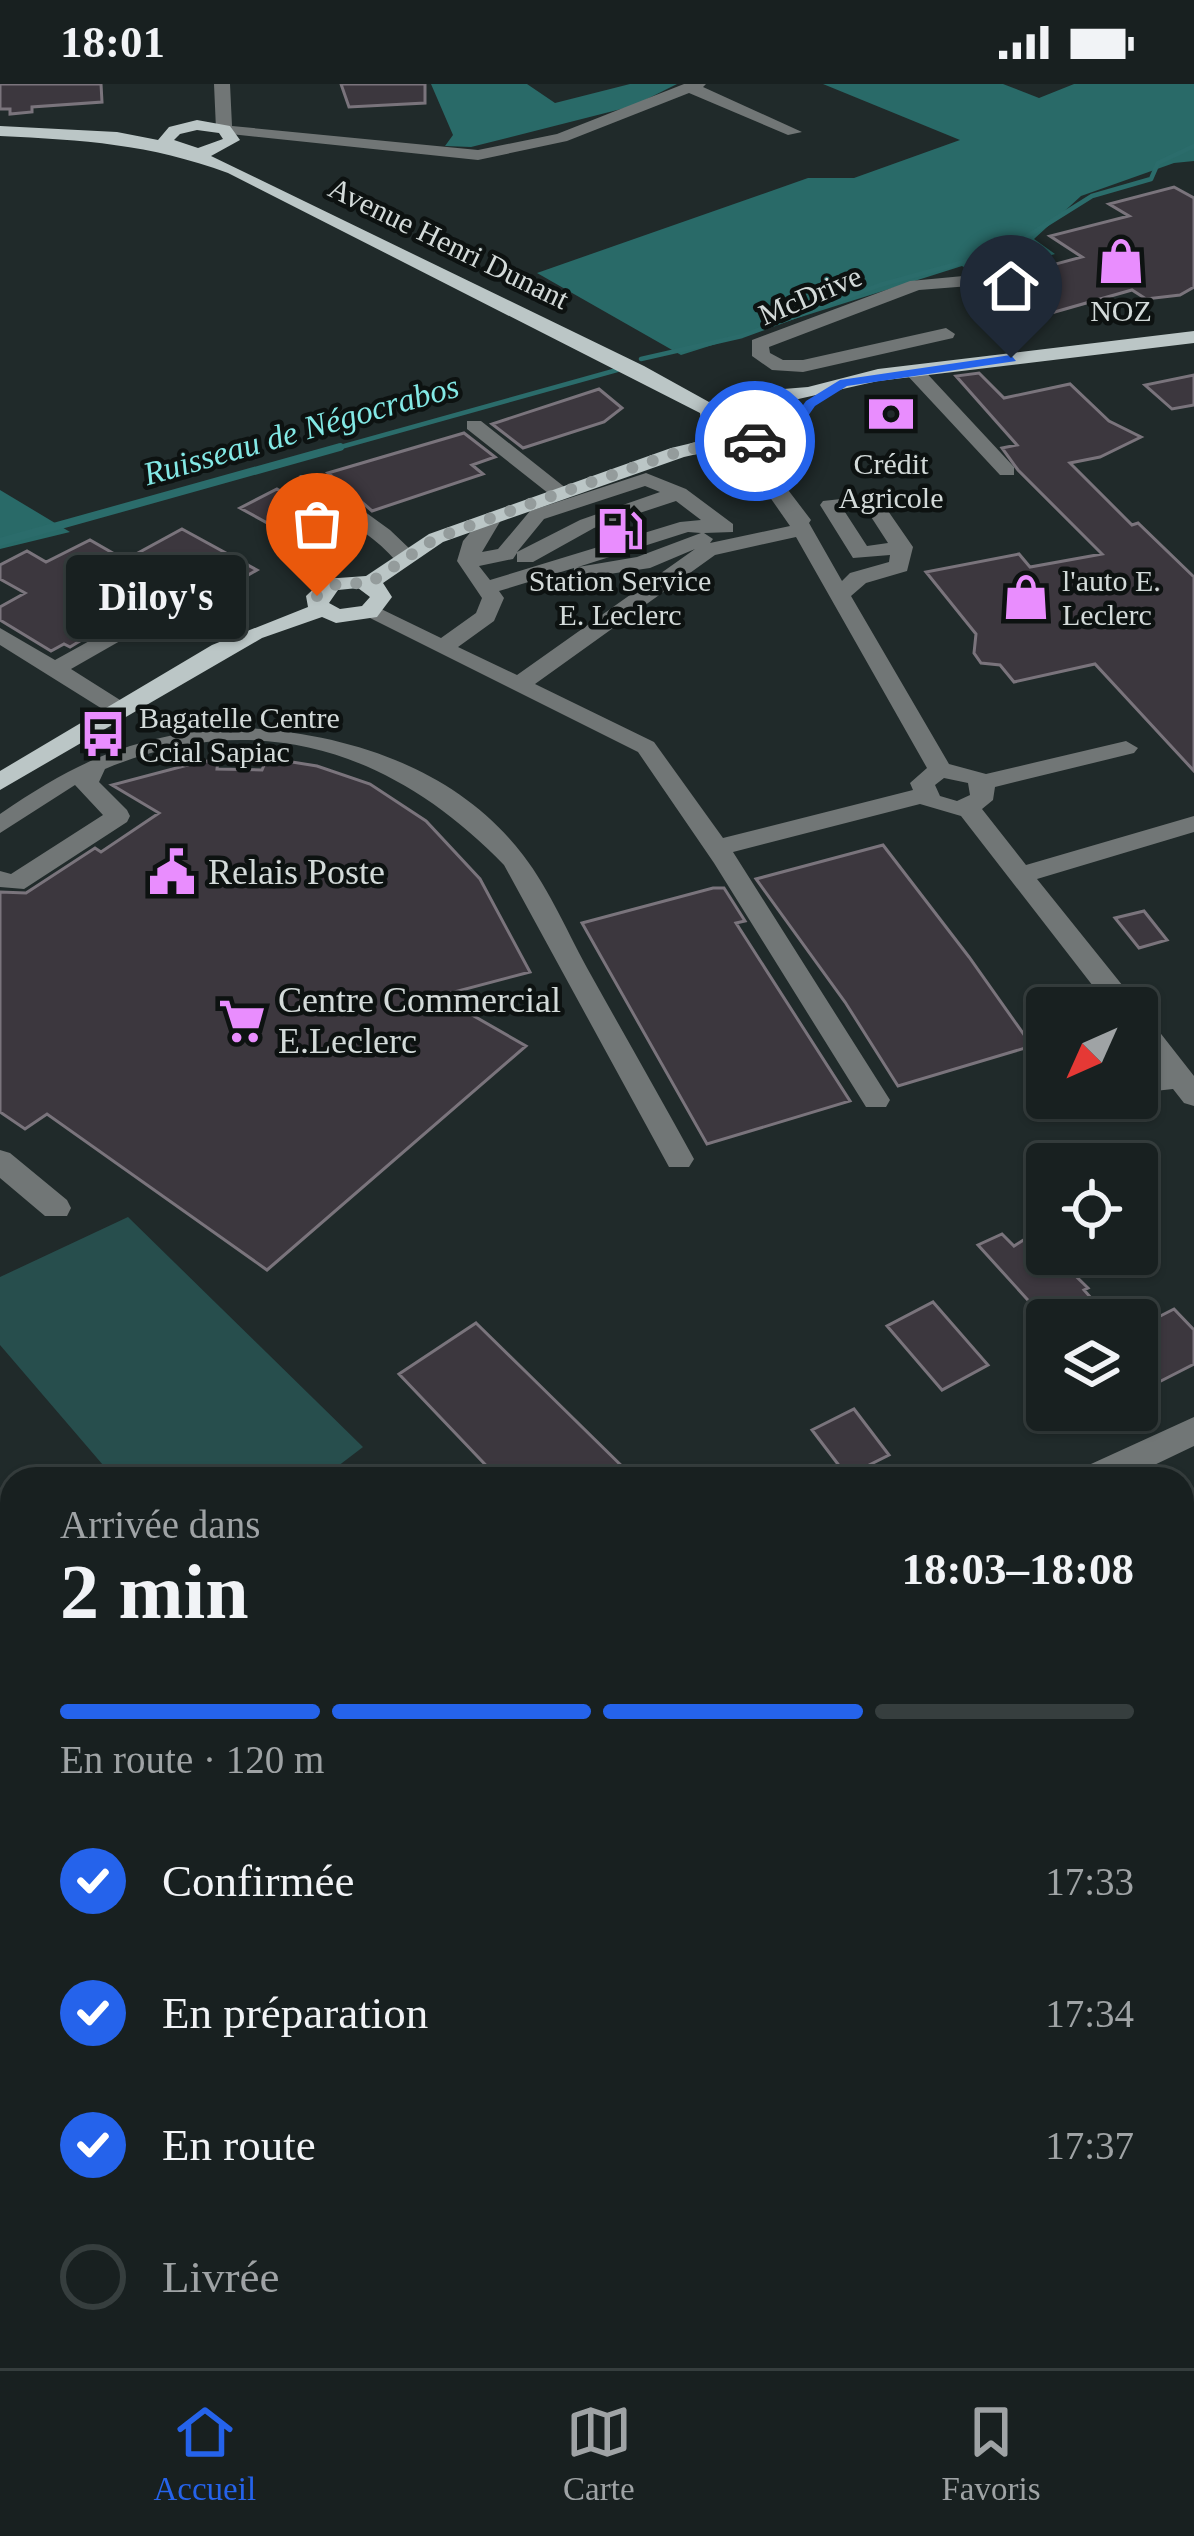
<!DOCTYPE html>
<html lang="fr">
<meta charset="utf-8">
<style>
:root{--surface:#182020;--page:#212829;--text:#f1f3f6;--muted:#9fa3a5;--line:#363e3e;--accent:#2563eb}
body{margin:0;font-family:"Times New Roman",serif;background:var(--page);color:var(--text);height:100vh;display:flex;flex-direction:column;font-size:45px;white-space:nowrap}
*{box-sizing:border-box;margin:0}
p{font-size:39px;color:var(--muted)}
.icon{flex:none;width:66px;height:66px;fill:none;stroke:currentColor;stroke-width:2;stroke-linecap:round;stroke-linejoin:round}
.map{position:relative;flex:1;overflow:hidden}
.details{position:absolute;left:0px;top:1383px;width:1194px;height:903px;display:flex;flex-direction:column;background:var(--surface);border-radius:36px 36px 0 0;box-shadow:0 3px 9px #0004,0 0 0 3px var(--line)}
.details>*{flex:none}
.needle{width:78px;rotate:225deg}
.buttons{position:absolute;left:1026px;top:903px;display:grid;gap:24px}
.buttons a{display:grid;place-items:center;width:132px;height:132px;border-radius:12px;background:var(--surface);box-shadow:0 3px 9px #0004,0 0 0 3px var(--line);font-size:60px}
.pin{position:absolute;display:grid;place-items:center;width:102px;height:102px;color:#fff;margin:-123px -51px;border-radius:50% 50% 50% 0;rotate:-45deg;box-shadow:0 0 12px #0007}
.pin .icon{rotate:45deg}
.courier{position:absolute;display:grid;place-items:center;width:120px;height:120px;margin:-60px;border:9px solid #2563eb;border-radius:50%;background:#fff;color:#222;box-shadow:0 3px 15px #0007}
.bubble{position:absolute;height:84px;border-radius:12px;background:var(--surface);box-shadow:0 3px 9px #0004,0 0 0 3px var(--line);font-size:39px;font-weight:600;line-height:84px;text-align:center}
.headline em{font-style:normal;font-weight:600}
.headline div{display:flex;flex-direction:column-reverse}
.headline{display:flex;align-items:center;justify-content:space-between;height:204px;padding:0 60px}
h1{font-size:78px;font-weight:600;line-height:90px}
.bar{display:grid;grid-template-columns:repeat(4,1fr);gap:18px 12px;align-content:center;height:144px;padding:0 60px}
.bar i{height:15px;border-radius:9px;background:var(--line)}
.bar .active{background:var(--accent)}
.bar p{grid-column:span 4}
ol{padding:0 60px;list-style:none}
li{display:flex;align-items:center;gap:36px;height:132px}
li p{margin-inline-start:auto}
li .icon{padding:12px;border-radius:50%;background:var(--accent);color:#fff;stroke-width:4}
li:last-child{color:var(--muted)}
li i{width:66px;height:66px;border:6px solid var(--line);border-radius:50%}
.status{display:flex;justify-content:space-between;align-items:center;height:84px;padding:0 60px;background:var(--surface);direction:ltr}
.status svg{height:33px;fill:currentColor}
.tabs{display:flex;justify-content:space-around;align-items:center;height:168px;border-top:3px solid var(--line);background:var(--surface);font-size:33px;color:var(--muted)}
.tabs a{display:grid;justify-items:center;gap:6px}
.tabs .active{color:var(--accent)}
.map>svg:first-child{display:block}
.green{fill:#274e4d}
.forest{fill:#296a68}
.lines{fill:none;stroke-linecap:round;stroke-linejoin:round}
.stream-far1{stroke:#2b6c6b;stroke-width:4.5}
.stream{stroke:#2b6c6b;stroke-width:8}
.building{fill:#3c373e;stroke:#7a747c;stroke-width:3}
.minor{fill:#717676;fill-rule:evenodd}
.major{fill:#bbc6c6;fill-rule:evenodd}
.route{fill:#2563eb}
.done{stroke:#949c9c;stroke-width:12;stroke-dasharray:0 21.6}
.labels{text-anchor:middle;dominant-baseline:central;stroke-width:9;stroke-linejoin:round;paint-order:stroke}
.far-street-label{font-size:30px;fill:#d3dad9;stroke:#0d1211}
.far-poi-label{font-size:30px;fill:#d3dad9;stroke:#0d1211}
.far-water-label{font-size:33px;font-style:italic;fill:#83e9e6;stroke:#0d1211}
.poi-label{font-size:36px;fill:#d3dad9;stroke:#0d1211;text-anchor:start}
</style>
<div class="status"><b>18:01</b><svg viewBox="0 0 49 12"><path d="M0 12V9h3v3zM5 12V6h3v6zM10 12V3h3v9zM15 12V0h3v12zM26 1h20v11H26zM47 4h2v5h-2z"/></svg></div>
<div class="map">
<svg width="1194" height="2284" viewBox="0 0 1194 2284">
<rect width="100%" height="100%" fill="#202a2a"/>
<path class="green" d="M128 1133 363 1363 321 1395H115L0 1261V1193Z
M1182 2116 1194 2135V2284H72L89 2274H1182Z"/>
<path class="forest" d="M431 0H527L555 19 630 0H677L633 22 471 63 445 62 453 51Z
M823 0H1003L1039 14 1074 0H1194V77L1174 79 1081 112 1034 155 1055 170 978 192 962 182 681 271 537 189 808 94H854L960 56Z
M0 406 70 448 0 465Z"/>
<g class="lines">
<path class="stream-far1" d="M641 275 742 252 880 201 1004 167 1092 112 1151 95 1158 79 1194 62
M330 366 617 286"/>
<path class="stream" d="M0 458 340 363"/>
</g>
<path class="building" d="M0 0H101L102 18 32 23V28L10 30V25H0Z
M341 0H425V19L349 23Z
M1174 103 1194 114V203L1180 211 1146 215 1132 206 1051 229 1000 195 1082 173 1050 152 1129 132 1109 120Z
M979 289 1004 314 1070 300 1109 337 1141 353 1100 373 1070 379 1132 441 1138 439 1194 493V687L1095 580 1014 598 1000 581 981 579 974 569 976 550 926 488 1019 470 1030 483 1102 470 1018 386 1002 364 1017 361 956 292Z
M1194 291V321L1172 325 1145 301Z
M599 305 622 324 604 338 523 364 492 340Z
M464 349 495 373 472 381 483 390 372 427 328 389Z
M277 405 338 438 302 458 240 424Z
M182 445 257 486 224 505 193 488 70 563 64 560 51 567 0 536V523L25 509 0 495V481L27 467 46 478 90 456 125 476Z
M267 674 317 682 370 700 426 737 480 795 530 888 439 912 526 962 267 1186 47 1030 25 1045 0 1028V808L26 809 95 764 101 768 159 729 112 701 199 678 218 676 217 685 262 686Z
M883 761 969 873 1032 962 898 1002 845 918 756 795Z
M713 804H724L745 837 736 839 850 1017 707 1060 582 839Z
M1144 827 1167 856 1139 864 1115 834Z
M1002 1150 1014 1162 1033 1150 1047 1170H1053L1088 1204 1084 1206 1092 1215 1078 1223 1090 1236H1046L978 1161Z
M933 1218 988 1281 942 1306 887 1242Z
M1174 1225 1194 1246V1280L1157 1299 1137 1277V1244Z
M476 1239 523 1285 635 1395H499L399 1290Z
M854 1325 889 1371 847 1392 812 1346Z"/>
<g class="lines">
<path class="minor" d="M214 0H230L232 42 478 66 557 50 684 0H706L703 3 802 48 788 51 689 9 567 57 478 76 221 49 216 45Z
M974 191 1006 212V220H994L970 202 919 206 769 263 770 269 783 276H803L946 244 955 250 953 254 803 288 772 286 752 272V256L910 197Z
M906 282H920L1014 383V391H1000L906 290Z
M467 337H481L567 405V413H553L467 345Z
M740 350 747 352 811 436 809 439 842 497 850 489 889 478 890 471 853 474 820 421 823 417 877 411 913 463 907 487 866 499 851 512 949 680 986 690 1126 657 1138 664 1134 669 995 703 993 716 982 725 1026 781 1194 732V748L1037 795 1135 917 1139 924 1137 927 1110 924 961 732 920 720 733 768 890 1016 886 1023H866L714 779 638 668 358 528 369 521 377 523 441 554 476 529 482 514 457 477 463 457 484 432 501 436 482 468 498 465 530 427 646 389 686 405 733 440V448L704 449 713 455 710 459 790 442 730 356ZM645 402 660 408 580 436 517 468 544 435ZM676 417 701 436 680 438 490 496 479 482 513 475 517 469V478H533L594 444ZM864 422 888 459 867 462 843 425ZM688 448 701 449 637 473 578 483ZM796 453 927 684 910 699 913 706 723 754 654 658 535 600 715 471ZM695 465 517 591 458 563 494 537 504 514 499 507 574 484V493L582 494 650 484ZM944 694 968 699 970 711 957 717 940 712 935 701Z
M300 391H314L390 446 412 467V477H396C368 444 325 428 297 395Z
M176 509 253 554 242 561 234 559 176 525 71 585 128 621V631H112L0 561V544L55 576Z
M222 643C333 645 452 678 523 771 550 806 569 852 591 891 625 952 660 1013 694 1075L689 1083H669L504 781C394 667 257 621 105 685L99 698 127 726 130 732 127 738 24 805 0 803V787L11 790 103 731 75 701 0 749V730C79 676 126 656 222 643Z
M1137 929 1147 932 1194 992V1022L1184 1019 1173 1005 1137 1009V989L1159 986 1137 958Z
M0 1066 10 1069 67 1116 71 1124 67 1132H45L0 1094Z
M1194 1333V1362L1125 1395H1075L1080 1385Z
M0 1769 12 1774V1824L0 1819Z
M12 1846V1890L0 1895V1851Z
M710 2274H755L759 2284H714Z"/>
<path class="major" d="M197 36 230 42 240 56 211 72 644 282 709 318 724 310 808 303 878 285 1194 247V259L878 297 794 316 808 332 807 342 783 358 737 361 684 373 443 458 383 499 392 513 377 533 336 539 322 533 262 554 0 706V687L212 561 308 523 306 512 324 495 366 492 429 450 671 364 717 353 702 341 700 329 228 89C149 60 84 56 0 52V42L117 48 158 56 169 43ZM197 46 219 49 223 55 198 64 174 56 180 50ZM755 317 779 323 788 333 787 340C764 355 741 354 719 336L730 321ZM358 504 370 513 362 522 340 525 329 519 338 506Z"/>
</g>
<path class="route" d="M1011 271 1016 277 847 302 815 322 794 352 755 361 749 357 785 346 806 317 840 296Z"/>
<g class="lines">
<path class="done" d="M317 512 340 498 368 500 436 454 560 409 678 368 736 355 755 357"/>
</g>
<defs>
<symbol id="shop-bare" viewBox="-9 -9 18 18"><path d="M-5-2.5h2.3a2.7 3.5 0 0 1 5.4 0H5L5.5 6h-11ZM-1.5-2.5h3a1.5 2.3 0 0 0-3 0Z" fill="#e98dfe" stroke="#0d1211" stroke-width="2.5" paint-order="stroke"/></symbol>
<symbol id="bank-bare" viewBox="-9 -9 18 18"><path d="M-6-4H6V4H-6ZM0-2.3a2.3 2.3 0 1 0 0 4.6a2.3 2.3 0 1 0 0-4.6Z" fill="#e98dfe" stroke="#0d1211" stroke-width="2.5" paint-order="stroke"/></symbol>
<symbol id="fuel-bare" viewBox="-9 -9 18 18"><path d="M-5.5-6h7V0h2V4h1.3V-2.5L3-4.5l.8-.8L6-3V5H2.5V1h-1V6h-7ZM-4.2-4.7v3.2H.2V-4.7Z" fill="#e98dfe" stroke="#0d1211" stroke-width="2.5" paint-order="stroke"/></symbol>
<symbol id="bus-bare" viewBox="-9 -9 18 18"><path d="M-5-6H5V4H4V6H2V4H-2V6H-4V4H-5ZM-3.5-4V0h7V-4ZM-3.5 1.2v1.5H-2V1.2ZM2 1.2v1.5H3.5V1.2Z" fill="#e98dfe" stroke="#0d1211" stroke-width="2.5" paint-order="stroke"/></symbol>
<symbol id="civic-bare" viewBox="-9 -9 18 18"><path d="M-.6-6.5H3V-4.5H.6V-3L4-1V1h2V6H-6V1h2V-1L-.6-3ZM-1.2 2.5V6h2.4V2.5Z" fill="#e98dfe" stroke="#0d1211" stroke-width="2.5" paint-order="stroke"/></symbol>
<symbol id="supermarket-bare" viewBox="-9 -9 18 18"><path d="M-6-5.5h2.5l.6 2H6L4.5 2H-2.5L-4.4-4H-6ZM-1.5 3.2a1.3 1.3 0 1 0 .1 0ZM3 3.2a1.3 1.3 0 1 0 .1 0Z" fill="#e98dfe" stroke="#0d1211" stroke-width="2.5" paint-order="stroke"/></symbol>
</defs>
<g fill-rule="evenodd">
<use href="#shop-bare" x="1088" y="144" width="66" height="66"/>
<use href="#bank-bare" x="858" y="297" width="66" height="66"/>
<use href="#fuel-bare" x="587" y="414" width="66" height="66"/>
<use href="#shop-bare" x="993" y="480" width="66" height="66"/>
<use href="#bus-bare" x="70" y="617" width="66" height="66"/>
<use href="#civic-bare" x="139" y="755" width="66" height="66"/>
<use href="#supermarket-bare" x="209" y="904" width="66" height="66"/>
</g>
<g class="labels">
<g class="far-street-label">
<text transform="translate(449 159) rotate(26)">Avenue Henri Dunant</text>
<text transform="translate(810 211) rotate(-23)">McDrive</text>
</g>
<g class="far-poi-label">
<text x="1121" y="226">NOZ</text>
<text x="891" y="379">Crédit<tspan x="891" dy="34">Agricole</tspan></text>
<text x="620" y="496">Station Service<tspan x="620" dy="34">E. Leclerc</tspan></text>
<text x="1062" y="496" text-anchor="start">l'auto E.<tspan x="1062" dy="34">Leclerc</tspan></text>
<text x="139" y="633" text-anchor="start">Bagatelle Centre<tspan x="139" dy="34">Ccial Sapiac</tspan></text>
</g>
<g class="far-water-label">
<text transform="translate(301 346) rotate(-16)">Ruisseau de Négocrabos</text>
</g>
<g class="poi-label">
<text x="208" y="788">Relais Poste</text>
<text x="278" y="916">Centre Commercial<tspan x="278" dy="41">E.Leclerc</tspan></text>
</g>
</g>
</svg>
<div class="buttons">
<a><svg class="needle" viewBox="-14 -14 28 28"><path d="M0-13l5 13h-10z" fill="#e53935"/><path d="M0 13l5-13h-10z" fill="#9fa3a5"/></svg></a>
<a><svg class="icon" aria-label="locate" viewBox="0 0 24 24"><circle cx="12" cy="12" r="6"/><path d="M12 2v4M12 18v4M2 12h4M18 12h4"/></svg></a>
<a><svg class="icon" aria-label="layers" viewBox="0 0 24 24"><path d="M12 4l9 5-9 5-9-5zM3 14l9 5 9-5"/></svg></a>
</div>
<div class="pin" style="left:317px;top:512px;background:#ea580c"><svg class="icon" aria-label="bag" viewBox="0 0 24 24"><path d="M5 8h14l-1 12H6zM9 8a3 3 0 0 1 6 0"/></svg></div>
<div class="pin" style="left:1011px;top:274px;background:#1f2937"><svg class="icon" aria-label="home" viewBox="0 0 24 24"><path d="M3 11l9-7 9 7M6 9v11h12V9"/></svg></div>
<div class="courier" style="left:755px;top:357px"><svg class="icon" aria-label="car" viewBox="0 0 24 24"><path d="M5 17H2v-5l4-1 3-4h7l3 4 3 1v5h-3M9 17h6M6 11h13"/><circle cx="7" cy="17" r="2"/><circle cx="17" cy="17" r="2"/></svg></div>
<div class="bubble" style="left:66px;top:471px;width:180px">Diloy's</div>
<section class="details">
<div class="headline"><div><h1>2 min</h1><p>Arrivée dans</p></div><em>18:03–18:08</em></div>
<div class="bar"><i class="active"></i><i class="active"></i><i class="active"></i><i></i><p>En route · 120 m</p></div>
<ol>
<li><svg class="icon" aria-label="check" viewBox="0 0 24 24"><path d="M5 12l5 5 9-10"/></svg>Confirmée<p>17:33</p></li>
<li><svg class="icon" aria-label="check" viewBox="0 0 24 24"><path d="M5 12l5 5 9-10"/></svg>En préparation<p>17:34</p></li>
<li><svg class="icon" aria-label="check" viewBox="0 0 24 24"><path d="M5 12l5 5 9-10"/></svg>En route<p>17:37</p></li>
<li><i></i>Livrée</li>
</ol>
</section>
</div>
<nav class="tabs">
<a class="active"><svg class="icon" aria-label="home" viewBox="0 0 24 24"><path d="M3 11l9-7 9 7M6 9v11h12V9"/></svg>Accueil</a>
<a><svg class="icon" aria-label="map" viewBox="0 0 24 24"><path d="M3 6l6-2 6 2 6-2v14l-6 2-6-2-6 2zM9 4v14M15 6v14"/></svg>Carte</a>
<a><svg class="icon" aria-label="saved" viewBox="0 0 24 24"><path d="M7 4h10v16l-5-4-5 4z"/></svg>Favoris</a>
</nav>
